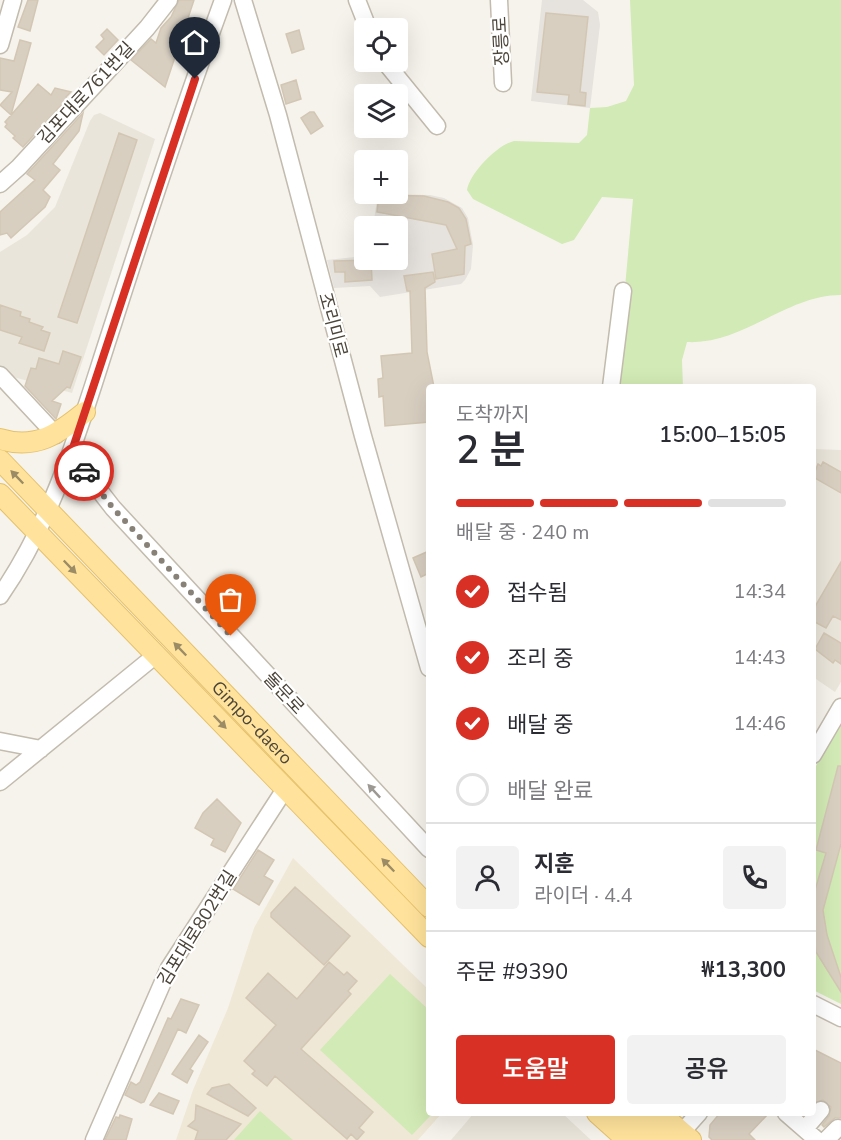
<!DOCTYPE html>
<html lang="ko">
<meta charset="utf-8">
<style>
:root{--surface:#fff;--page:#f2f2f3;--text:#2b2b33;--muted:#7c7c81;--line:#e1e1e2;--accent:#d93025}
body{margin:0;font-family:"Nunito Sans","Noto Sans KR",sans-serif;background:var(--page);color:var(--text);height:100vh;display:flex;flex-direction:column;font-size:22px;white-space:nowrap}
*{box-sizing:border-box;margin:0}
p{font-size:20px;color:var(--muted)}
.icon{flex:none;width:33px;height:33px;fill:none;stroke:currentColor;stroke-width:2;stroke-linecap:round;stroke-linejoin:round}
.map{position:relative;flex:1;overflow:hidden}
.drawer{position:absolute;left:426px;top:384px;width:390px;height:732px;display:flex;flex-direction:column;background:var(--surface);border-radius:6px;box-shadow:0 6px 24px #0002}
.drawer>*{flex:none}
.fabs{position:absolute;left:354px;top:18px;display:grid;gap:12px}
.fabs a{display:grid;place-items:center;width:54px;height:54px;border-radius:6px;background:var(--surface);box-shadow:0 6px 24px #0002;font-size:30px}
.pin{position:absolute;display:grid;place-items:center;width:51px;height:51px;color:#fff;margin:-62px -26px;border-radius:50% 50% 50% 0;rotate:-45deg;box-shadow:0 0 6px #0007}
.pin .icon{rotate:45deg}
.courier{position:absolute;display:grid;place-items:center;width:60px;height:60px;margin:-30px;border:4px solid #d93025;border-radius:50%;background:#fff;color:#222;box-shadow:0 2px 8px #0007}
.summary em{font-style:normal;font-weight:600}
.summary div{display:flex;flex-direction:column-reverse}
.summary{display:flex;align-items:center;justify-content:space-between;height:102px;padding:0 30px}
h1{font-size:39px;font-weight:600;line-height:45px}
.bar{display:grid;grid-template-columns:repeat(4,1fr);gap:9px 6px;align-content:center;height:72px;padding:0 30px}
.bar i{height:8px;border-radius:4px;background:var(--line)}
.bar .active{background:var(--accent)}
.bar p{grid-column:span 4}
.line{display:flex;align-items:center;gap:15px;padding:0 30px;border-top:2px solid var(--line)}
.line div{flex:1}
.round{display:grid;place-items:center;flex:none;width:63px;height:63px;border-radius:6px;background:var(--page)}
ol{padding:0 30px;list-style:none}
li{display:flex;align-items:center;gap:18px;height:66px}
li p{margin-inline-start:auto}
li .icon{padding:6px;border-radius:50%;background:var(--accent);color:#fff;stroke-width:4}
li:last-child{color:var(--muted)}
li i{width:33px;height:33px;border:3px solid var(--line);border-radius:50%}
.primary-button{display:flex;gap:12px;margin-top:auto;padding:12px 30px}
.primary-button a{flex:1;height:69px;border-radius:6px;background:var(--accent);color:#fff;font-size:24px;font-weight:600;line-height:69px;text-align:center}
.primary-button a+a{background:var(--page);color:var(--text)}
.map>svg:first-child{display:block}
.residential{fill:#eae5da}
.industrial{fill:#e6e2dd}
.education{fill:#efe8d6}
.green{fill:#d2eab5}
.building{fill:#d8cfc1;stroke:#d3c7b4;stroke-width:1.5}
.lines{fill:none;stroke-linecap:round;stroke-linejoin:round}
.minor-casing{stroke:#c2bbae;stroke-width:19}
.major-casing{stroke:#e6c16a;stroke-width:22}
.minor{stroke:#fff;stroke-width:16}
.major{stroke:#ffe39c;stroke-width:20}
.oneway{fill:#9c8c66}
.oneway2{fill:#9c9892}
.done{stroke:#878178;stroke-width:6;stroke-dasharray:0 10.8}
.route{stroke:#d93025;stroke-width:8}
.labels{text-anchor:middle;dominant-baseline:central;stroke-width:4.5;stroke-linejoin:round;paint-order:stroke}
.street-label{font-size:18px;fill:#4b4439;stroke:#fff}
</style>
<div class="map">
<svg width="841" height="1140" viewBox="0 0 841 1140">
<rect width="100%" height="100%" fill="#f6f3ec"/>
<path class="residential" d="M100 113 155 139 72 393 6 375 0 369V252L27 235 55 207 90 121 94 115Z
M813 449 841 450V682L835 692 813 677Z
M474 1113H562L591 1140H451Z"/>
<path class="industrial" d="M542 0H583L598 12 600 25 590 108 531 101Z
M378 194 430 195 444 198 462 208 468 218 473 245 471 269 465 280 461 284 380 297 370 286 334 288 327 260 364 256V260H398V226H373Z"/>
<path class="education" d="M293 858 429 990V1113H442L418 1140H176L193 1090 228 1008 254 928Z"/>
<path class="green" d="M630 0H841V295C786 295 743 345 687 342L682 360 683 387H616L633 199 602 197 574 240 562 244 473 199 467 190C470 173 497 145 514 141L579 143 587 135 590 108 607 107 626 101 634 85Z
M841 723V1004L813 990V771Z
M390 974 429 1010V1113H433L412 1135 320 1050Z
M260 1111 293 1140H234Z"/>
<path class="building" d="M28 0H38L30 31 18 27Z
M179 0H194L165 87 131 60 151 39 156 43 161 28 171 17Z
M546 13 588 17 580 92 586 93 585 106 568 104 569 95 537 92Z
M107 29 118 40 104 55 96 47 104 39 101 35Z
M299 30 304 49 292 53 286 34Z
M20 40 31 43 11 115 0 105 12 92 0 90V58L14 61Z
M296 80 301 99 286 104 281 85Z
M38 84 51 95 55 88 71 92 66 97 67 99 23 147 13 138 15 136 5 127 7 124 5 122Z
M310 112H314L323 126 311 134 301 118Z
M83 113 79 131 53 164 60 170 43 190 50 197 45 207 11 238 7 233 0 235V212L35 180 27 174Z
M119 133 137 140 77 323 58 317Z
M379 195 424 196 448 202 459 208 466 219 471 244 465 246 464 274 436 279 432 254 457 249 446 225 377 212Z
M371 260 372 280 345 282V272H335L334 261Z
M433 272 435 282 425 288 427 352 434 387H429V422L385 426 383 396 379 397 378 379 383 378 381 356 412 353 410 291H407L404 276Z
M0 305 21 312 20 316 30 319 29 322 43 327 41 330 50 333 44 351 19 343 22 337 0 330Z
M63 351 81 357 70 388 67 387 52 401 61 404 56 419 25 386 31 368 36 369 39 358 59 364Z
M823 462 841 472V493L813 477 818 464 821 466Z
M429 551V573L421 577 413 558Z
M841 562V620L833 616 826 628 813 621V610Z
M824 633 841 643V664L835 660 833 663 815 649Z
M838 766H841V844L823 910 827 935 841 977V992L816 952 813 932V897L826 853 816 850Z
M217 799 241 823 225 852 211 845 214 839 195 828 203 813Z
M258 850 274 860 264 876 273 881 259 905 233 889Z
M295 887 350 936 324 965 271 917V913Z
M329 962 344 975 347 972 357 981 348 991 351 994 301 1049 373 1112 359 1128 364 1132 357 1140 351 1134 347 1139 275 1076 267 1086 252 1074 255 1071 244 1061 276 1025 246 998 268 973 297 999Z
M181 999 199 1005 186 1033 178 1029 144 1102 141 1103 125 1095 131 1082 136 1085 140 1082 168 1018 171 1019Z
M199 1035 208 1042 190 1069 193 1071 187 1083 172 1074Z
M813 1049 841 1063V1118H835L824 1127 822 1125 829 1116 831 1107 823 1100 813 1103Z
M229 1084 256 1108 248 1116 207 1094 212 1088Z
M159 1093 179 1101 173 1114 150 1105Z
M196 1105 241 1124 226 1140H195L198 1131 188 1126 195 1120Z
M720 1113H769L749 1134 755 1140H712L709 1137 710 1125Z
M120 1115 132 1119 126 1140H105L116 1117 119 1118Z"/>
<g class="lines">
<defs>
<path id="minor" d="M243 0 278 115 363 436 429 668
M357 0 368 28
M499 0 503 83
M0 45 13 0
M385 62 437 126
M0 184 19 167 147 28 169 0
M0 375 56 435
M611 387 623 291
M71 454 113 508 429 849
M0 596C57 514 82 418 113 324 148 215 184 107 223 0
M0 741 41 749
M813 755 841 707
M0 782 156 655
M813 1004 841 1018
M786 1113 817 1140
M809 1124 821 1110
M682 1132 699 1113
M94 1140 169 968 285 789
M826 1140 838 1128"/>
<g id="major">
<path d="M0 439C36 450 58 434 85 412"/>
<path id="s1" d="M0 460 429 907"/>
<path d="M0 494 429 937"/>
<path d="M597 1113 627 1140"/>
<path d="M640 1113 668 1140"/>
<path d="M660 1113 691 1140"/>
<path d="M620 1117 645 1140"/>
</g>
</defs>
<use href="#minor" class="minor-casing"/>
<use href="#major" class="major-casing"/>
<use href="#minor" class="minor"/>
<use href="#major" class="major"/>
</g>
<defs><path id="oneway-solid" d="M-6-.8H1V-3.2L6.5 0L1 3.2V.8H-6Z" transform="scale(1.5)"/></defs>
<g class="oneway">
<use href="#oneway-solid" transform="translate(17 477) rotate(-134)"/>
<use href="#oneway-solid" transform="translate(70 567) rotate(46)"/>
<use href="#oneway-solid" transform="translate(180 649) rotate(-134)"/>
<use href="#oneway-solid" transform="translate(220 722) rotate(46)"/>
<use href="#oneway-solid" transform="translate(388 865) rotate(-134)"/>
</g>
<use class="oneway2" href="#oneway-solid" transform="translate(374 791) rotate(-133)"/>
<g class="lines">
<path class="done" d="M84 471 113 508 231 636"/>
<path class="route" d="M84 471 71 454 195 79"/>
</g>
<g class="labels">
<g class="street-label">
<text transform="translate(501 41) rotate(-93)">장릉로</text>
<text transform="translate(86 93) rotate(-47)">김포대로761번길</text>
<text transform="translate(333 325) rotate(75)">조리미로</text>
<text transform="translate(284 693) rotate(47)">돌문로</text>
<text stroke="none"><textPath href="#s1" startOffset="364">Gimpo-daero</textPath></text>
<text transform="translate(197 928) rotate(-58)">김포대로802번길</text>
</g>
</g>
</svg>
<div class="fabs">
<a><svg class="icon" aria-label="locate" viewBox="0 0 24 24"><circle cx="12" cy="12" r="6"/><path d="M12 2v4M12 18v4M2 12h4M18 12h4"/></svg></a>
<a><svg class="icon" aria-label="layers" viewBox="0 0 24 24"><path d="M12 4l9 5-9 5-9-5zM3 14l9 5 9-5"/></svg></a>
<a>+</a>
<a>−</a>
</div>
<div class="pin" style="left:231px;top:636px;background:#ea580c"><svg class="icon" aria-label="bag" viewBox="0 0 24 24"><path d="M5 8h14l-1 12H6zM9 8a3 3 0 0 1 6 0"/></svg></div>
<div class="pin" style="left:195px;top:79px;background:#1f2937"><svg class="icon" aria-label="home" viewBox="0 0 24 24"><path d="M3 11l9-7 9 7M6 9v11h12V9"/></svg></div>
<div class="courier" style="left:84px;top:471px"><svg class="icon" aria-label="car" viewBox="0 0 24 24"><path d="M5 17H2v-5l4-1 3-4h7l3 4 3 1v5h-3M9 17h6M6 11h13"/><circle cx="7" cy="17" r="2"/><circle cx="17" cy="17" r="2"/></svg></div>
<section class="drawer">
<div class="summary"><div><h1>2 분</h1><p>도착까지</p></div><em>15:00–15:05</em></div>
<div class="bar"><i class="active"></i><i class="active"></i><i class="active"></i><i></i><p>배달 중 · 240 m</p></div>
<ol>
<li><svg class="icon" aria-label="check" viewBox="0 0 24 24"><path d="M5 12l5 5 9-10"/></svg>접수됨<p>14:34</p></li>
<li><svg class="icon" aria-label="check" viewBox="0 0 24 24"><path d="M5 12l5 5 9-10"/></svg>조리 중<p>14:43</p></li>
<li><svg class="icon" aria-label="check" viewBox="0 0 24 24"><path d="M5 12l5 5 9-10"/></svg>배달 중<p>14:46</p></li>
<li><i></i>배달 완료</li>
</ol>
<div class="line" style="height:108px"><a class="round"><svg class="icon" aria-label="person" viewBox="0 0 24 24"><circle cx="12" cy="8" r="4"/><path d="M4 21q1-7 8-7t8 7"/></svg></a><div><b>지훈</b><p>라이더 · 4.4</p></div><a class="round"><svg class="icon" aria-label="phone" viewBox="0 0 24 24"><path d="M5 4h4l2 5-3 2q2 4 5 5l2-3 5 2v4C11 20 4 13 5 4z"/></svg></a></div>
<div class="line" style="height:78px"><div>주문 #9390</div><b>₩13,300</b></div>
<div class="primary-button"><a>도움말</a><a>공유</a></div>
</section>
</div>
